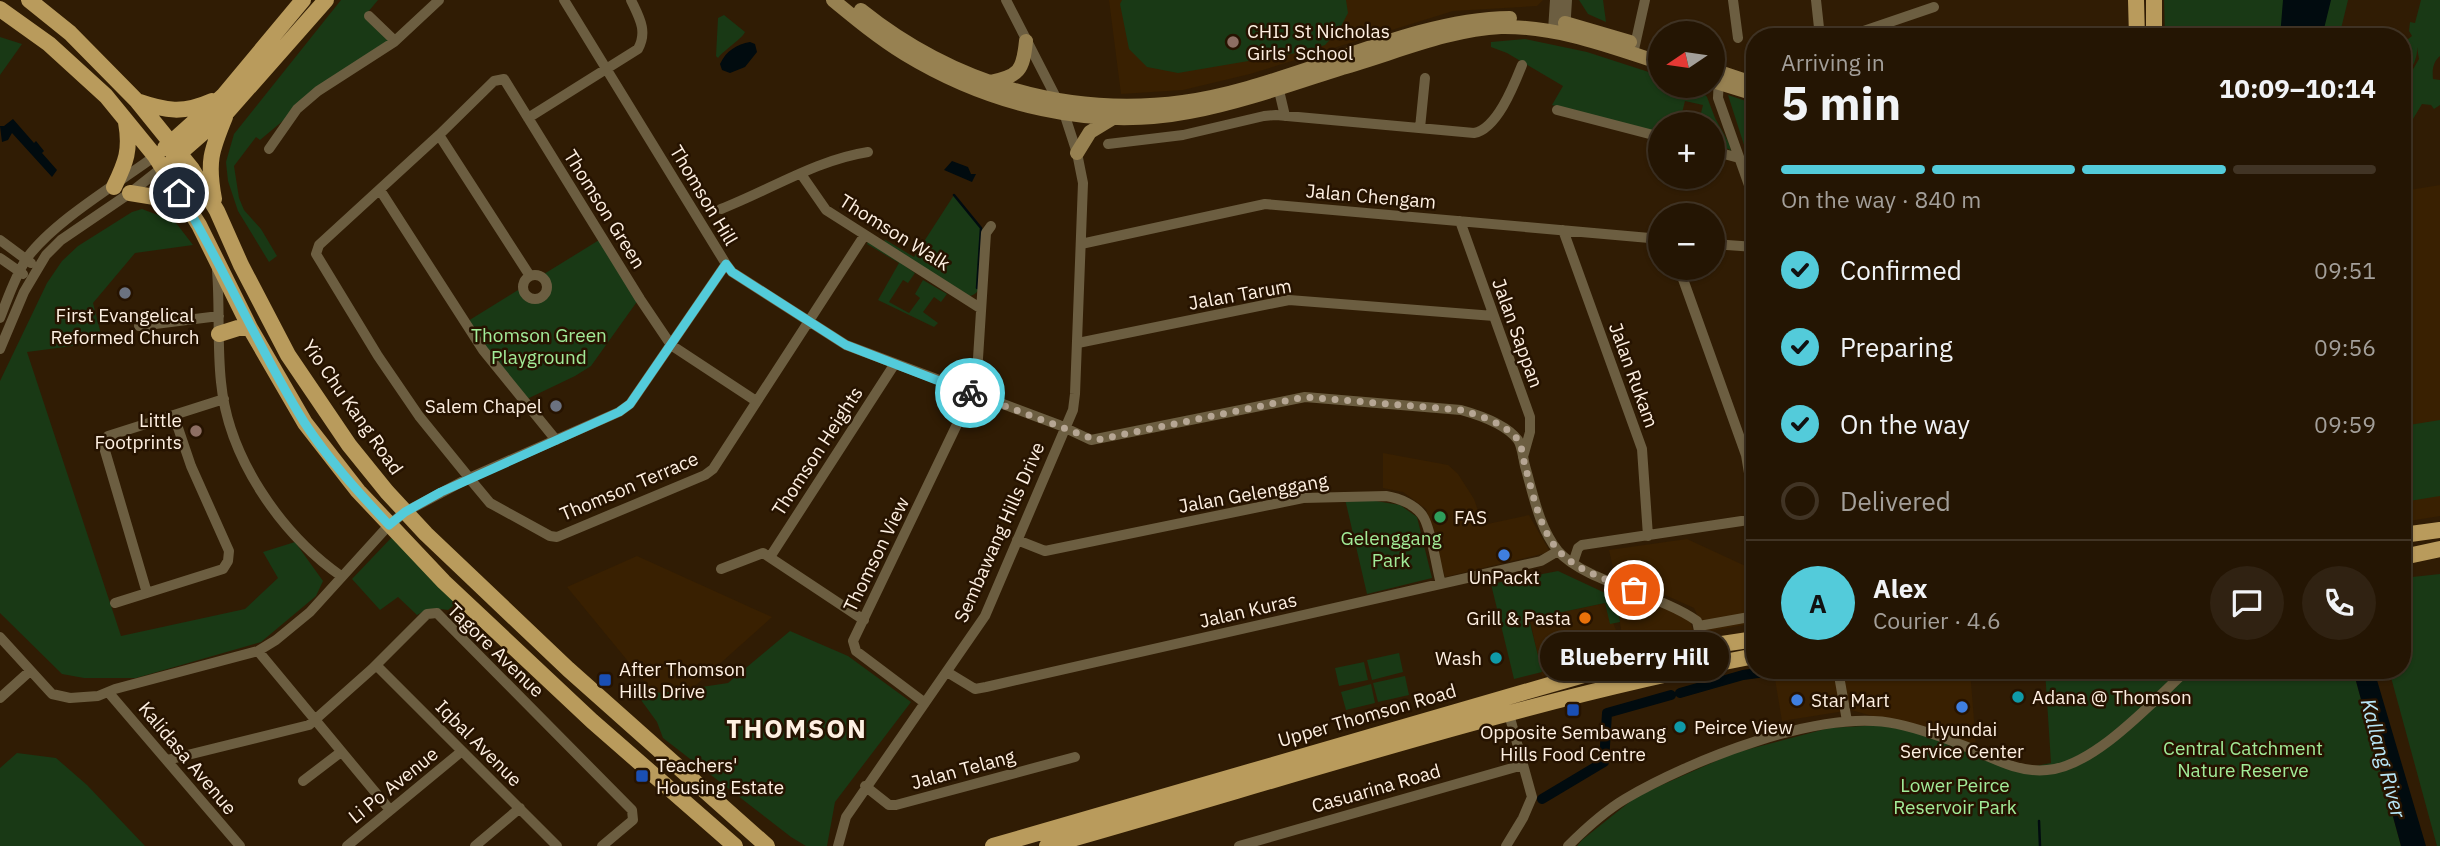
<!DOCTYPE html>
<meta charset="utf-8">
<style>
:root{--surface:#241503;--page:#302212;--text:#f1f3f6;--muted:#a39f9a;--line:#413425;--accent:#53cbda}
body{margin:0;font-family:"IBM Plex Sans",sans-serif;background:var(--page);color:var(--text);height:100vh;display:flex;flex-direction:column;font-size:26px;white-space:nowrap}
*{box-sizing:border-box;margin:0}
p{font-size:23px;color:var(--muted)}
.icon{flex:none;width:38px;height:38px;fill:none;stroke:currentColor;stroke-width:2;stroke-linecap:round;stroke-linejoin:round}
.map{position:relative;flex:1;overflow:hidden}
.side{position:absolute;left:1746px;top:28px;width:665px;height:651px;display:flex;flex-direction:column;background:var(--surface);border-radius:28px;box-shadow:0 2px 5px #0004,0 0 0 2px var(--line)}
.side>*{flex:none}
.needle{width:46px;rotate:257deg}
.fabs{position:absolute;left:1648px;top:21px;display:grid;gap:14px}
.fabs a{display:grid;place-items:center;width:77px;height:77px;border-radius:50%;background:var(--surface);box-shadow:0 2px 5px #0004,0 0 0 2px var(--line);font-size:35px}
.pin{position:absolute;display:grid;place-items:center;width:60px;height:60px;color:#fff;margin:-30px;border:4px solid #fff;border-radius:50%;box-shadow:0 2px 7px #0007}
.courier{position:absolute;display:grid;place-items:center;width:70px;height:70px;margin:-35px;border:5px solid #53cbda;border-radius:50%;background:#fff;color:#222;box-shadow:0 2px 9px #0007}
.bubble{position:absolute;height:49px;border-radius:24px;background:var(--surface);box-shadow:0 2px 5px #0004,0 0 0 2px var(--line);font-size:23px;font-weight:700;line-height:49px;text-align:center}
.summary em{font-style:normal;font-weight:700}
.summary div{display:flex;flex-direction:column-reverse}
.summary{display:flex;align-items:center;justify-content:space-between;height:119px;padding:0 35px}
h1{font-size:46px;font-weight:700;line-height:52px}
.bar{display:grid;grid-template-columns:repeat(4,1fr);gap:10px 7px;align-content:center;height:84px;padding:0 35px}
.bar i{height:9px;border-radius:5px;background:var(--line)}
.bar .active{background:var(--accent)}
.bar p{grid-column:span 4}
.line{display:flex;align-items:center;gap:18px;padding:0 35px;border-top:2px solid var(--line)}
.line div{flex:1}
.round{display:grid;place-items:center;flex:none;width:74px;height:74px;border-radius:37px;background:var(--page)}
ol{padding:0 35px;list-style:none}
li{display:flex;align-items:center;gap:21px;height:77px}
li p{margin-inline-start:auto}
li .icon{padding:7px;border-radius:50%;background:var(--accent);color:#111;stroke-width:4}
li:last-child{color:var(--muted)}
li i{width:38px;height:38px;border:4px solid var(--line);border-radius:50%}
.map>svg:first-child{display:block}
.built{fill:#392001}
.green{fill:#193915;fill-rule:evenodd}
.water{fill:#010b0f}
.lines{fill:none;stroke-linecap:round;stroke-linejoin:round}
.stream{stroke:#010b0f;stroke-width:2.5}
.canal{stroke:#010b0f;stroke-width:10}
.minor{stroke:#6c5e41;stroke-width:10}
.tertiary{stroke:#6c5e41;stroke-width:12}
.secondary{stroke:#978151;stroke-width:14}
.primary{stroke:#b99b5c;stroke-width:16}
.done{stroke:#b6a694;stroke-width:7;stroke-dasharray:0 12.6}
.route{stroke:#53cbda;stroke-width:9}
.education-dot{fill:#8d6e63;stroke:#261300;stroke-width:2.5}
.worship-dot{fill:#6b7280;stroke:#261300;stroke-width:2.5}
.leisure-dot{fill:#2e9e5b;stroke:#261300;stroke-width:2.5}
.shop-dot{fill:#3f7fe0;stroke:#261300;stroke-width:2.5}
.food-dot{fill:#e8710a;stroke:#261300;stroke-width:2.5}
.culture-dot{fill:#0f9aa8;stroke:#261300;stroke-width:2.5}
.transit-dot{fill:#1a4fb4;stroke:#261300;stroke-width:2.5}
.labels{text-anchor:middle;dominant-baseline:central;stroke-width:5;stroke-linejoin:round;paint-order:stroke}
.poi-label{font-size:19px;fill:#fef0e2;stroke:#261300;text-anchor:start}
.street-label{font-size:19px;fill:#fef0e2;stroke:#261300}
.park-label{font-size:19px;fill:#a2ec98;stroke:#261300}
.water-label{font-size:21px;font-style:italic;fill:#b8e7f8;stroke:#261300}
.district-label{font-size:26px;font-weight:bold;letter-spacing:2px;fill:#fef0e2;stroke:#261300}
</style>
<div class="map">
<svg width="2440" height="846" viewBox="0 0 2440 846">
<rect width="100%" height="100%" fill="#301c04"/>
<path class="built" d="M1109 0H1543L1537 6 1453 11 1250 74 1183 90 1121 94Z
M2440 185V516L2403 522V191Z
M1383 453 1448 465 1458 474 1474 499 1483 525 1529 515 1550 552 1445 577 1426 509 1403 492 1383 488Z
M1687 539 1752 569 1755 595V623L1705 632 1694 608 1614 572 1609 550Z
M637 556 772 617 668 710 567 587Z
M1605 603 1616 630 1562 643 1568 670 1542 676 1530 619Z
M1664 607 1690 621 1697 642 1625 655 1619 616 1630 608Z
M1790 670H1970L1976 745 1851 710 1782 721 1774 673Z"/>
<path class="green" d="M341 0H378L368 12 394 42 297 109 260 140 256 137 234 166 239 198 244 210 261 229 277 256 269 262 238 211 228 181 226 162 234 134Z
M1122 0H1346L1348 13 1339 30 1325 45 1302 52 1178 73 1147 67 1129 49 1120 4Z
M1579 0H1603L1606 22 1588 14Z
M2164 0H2348L2339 37H2165Z
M2421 0H2440V56C2433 62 2432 70 2433 79L2440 80V105L2434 109 2431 105 2422 104 2413 119 2403 121V100L2408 78 2419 59 2417 47C2418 64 2406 73 2403 90V43L2412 36 2409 31 2410 22 2415 23Z
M724 15 745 32C742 39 725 49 718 58L716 56 718 18Z
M0 37 22 44 0 75Z
M1525 39 1587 52 1661 76V86H1689L1700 89 1707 97 1715 118 1730 145 1731 155 1729 149 1713 147V124H1661V133L1552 105 1563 86 1507 53 1491 47V42ZM1685 101 1703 105 1699 121 1681 117Z
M1728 95 1755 104V152L1745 148Z
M954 195 986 233C985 250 989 292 970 296L886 245 884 239 914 257Z
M142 209 171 220 173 219 193 245 135 253 93 303 103 342 27 352 121 636 245 609 278 578 263 552 295 542 323 581 316 596 261 642 136 678H84L62 674 0 613V381L47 283 62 261 78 246 132 212Z
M604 237 641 296 591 366 575 376 527 399 488 352 468 321 518 290C526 300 532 305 545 300L551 288 544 274Z
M869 240 915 273 908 283 903 280 889 302 909 313 920 298 915 294 923 280 947 294 941 302 934 297 923 312 938 323 934 327 878 300 899 263 867 244Z
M2440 420V496L2403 502V426Z
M1352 497 1400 505 1417 517 1432 578 1367 594 1345 499Z
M392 537 456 603 448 610C436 608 427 609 417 615L398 597 380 610 352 579Z
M1558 571 1633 606 1619 615 1620 622 1610 624 1605 603 1529 619 1542 672 1514 679 1491 584Z
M2440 574V846H2437L2389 670H2403V578Z
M1616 630 1622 655 1568 668 1561 643Z
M790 631 848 656 911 702 835 802 827 846H806L791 837 663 738 657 722 633 689 662 693 728 683Z
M1399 653 1403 672 1372 680 1367 660Z
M1364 662 1368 680 1339 686 1335 668Z
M2045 670H2353L2401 846H1577L1582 840 1637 796 1734 753 1829 728 1899 724 2015 765 2036 766 2051 763Z
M1405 676 1409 695 1378 702 1373 683Z
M1371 684 1375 703 1346 710 1341 692Z
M17 753 56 758 87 785 145 846H0V768Z"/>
<path class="water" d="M2283 0H2331L2322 37H2280Z
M750 42 755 44 757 52 745 67 730 73 722 70 720 64C726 51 737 44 750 42Z
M13 119 34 143 36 141 44 151 42 153 57 170 52 177 12 133 8 140 2 142 0 126H4Z
M952 161 968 167 971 174H976L972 182 944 170Z
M2353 670H2374L2426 846H2401Z"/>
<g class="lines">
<path class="stream" d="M954 195 981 228 977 288
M2039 821 2040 846"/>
<path class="canal" d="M1680 693 1743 675 1765 672
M1542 799 1604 762 1607 713 1671 695"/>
<path class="minor" d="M564 0 726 264 732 272 846 345 1059 425 1091 440 1305 397 1461 410C1479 415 1506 424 1518 440 1522 446 1523 458 1525 466 1533 493 1539 528 1558 551 1585 582 1660 594 1697 621L1706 665
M1733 0 1738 38
M1816 0 1820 37
M369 16 395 41
M1821 33 1845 37
M1846 37 1934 7
M1633 54 1645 0
M1719 76 1718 98 1755 202
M1277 82 1285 116
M1557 110 1661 137
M528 118 638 49C648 31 639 17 631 0
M1420 128 1425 78
M439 135 530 276
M1108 144 1183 135 1264 116 1276 115 1474 133C1497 129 1514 85 1522 65
M269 149 297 109 318 91 394 42 439 0
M1713 151 1739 158
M801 174 826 210 980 308
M380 190 483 350 556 440
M721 209C770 190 816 160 868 152
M1460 221 1530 417V432L1523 457
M1563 230 1642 449 1648 536
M0 240 31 263
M1081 244 1265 204 1661 239
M1713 244 1755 247
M0 258 23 274
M1679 268 1746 455 1749 473 1751 520
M217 270C220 307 217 345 221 382 228 457 280 533 341 576
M523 287a12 12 0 1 1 24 0a12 12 0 1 1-24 0Z
M0 318C8 298 15 276 27 258 54 221 117 184 155 156
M139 326 219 316
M1078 343 1289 300 1494 316
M0 349 24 292 46 255 61 240 130 193 163 167
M756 401 671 345 640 299 504 79 494 81 439 135 319 245 316 254 378 356 419 416 475 485 490 503 550 536 557 537 705 475 713 469 864 236
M1017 540 1045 551 1303 498 1386 496C1399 498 1417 505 1424 518 1432 533 1436 566 1441 584
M770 557 894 365
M1573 563 1578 548 1582 545 1755 519
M721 569 763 553 864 620
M147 593 103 444 108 436 224 399
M115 603 223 569 228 561 229 551 191 466 174 416
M1699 626 1755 616
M0 637 52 694 70 698 98 696 115 689 258 651 276 640 310 612 389 525 405 512 469 478 619 412 630 404 726 264
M258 651 390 810
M376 665 557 846
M1838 670 1847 721
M947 672 975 689 986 687 1480 575 1541 561 1558 551
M109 693 240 846
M0 698 30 671
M925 703 856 651 853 641 974 389 977 374 986 233 991 226
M167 760 309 725 372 669 427 614 437 613 632 810 633 820 602 846
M303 781 341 752
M865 786 889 805H896L1075 757
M347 846 462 751
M475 846 520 808
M838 846 846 817 985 616 1073 410 1075 394 1083 183 1077 153 1064 113 1006 0
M1239 846 1523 765
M1506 846 1523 818 1532 797 1507 707
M1568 846C1585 829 1605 811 1625 799 1689 761 1823 707 1897 724 1920 729 1945 738 1967 747 1993 758 2018 773 2047 770 2094 767 2153 701 2187 670"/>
<path class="tertiary" d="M1554 31 1556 0
M1564 32 1566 0"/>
<path class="secondary" d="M833 0C856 19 879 38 905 54 989 105 1092 131 1190 112 1242 102 1292 84 1342 68 1392 54 1450 29 1501 27 1557 26 1609 46 1661 63
M861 10C952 83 1067 118 1183 102 1227 96 1269 82 1311 68 1374 46 1442 19 1510 18
M1565 23 1630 42
M1713 70 1755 84
M1713 81 1755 94
M990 82C1019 76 1023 71 1026 41
M1077 153 1090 132 1113 118"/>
<path class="primary" d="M29 0 70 33 137 101 192 169 217 211 241 265 288 355 349 445 387 492 426 534 568 669 767 846
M2136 0 2137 37
M2154 0V37
M0 9 49 44 106 96 155 156 199 225 250 328 305 423 358 491 444 582 592 721 735 846
M137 101C166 111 183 114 212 101
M165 148 223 96 303 0
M173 159 228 111 326 0
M114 187C126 162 131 150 126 122
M130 193 167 199 190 210
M214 199C207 162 211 151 225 117
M219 334 238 328H250
M2403 535 2440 530
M2403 557 2440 549
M993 846 1587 674 1702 647 1755 639
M1047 846C1282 780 1515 702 1755 656"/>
</g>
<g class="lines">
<path class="done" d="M970 393 1096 440 1305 397 1461 410C1479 415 1506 424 1518 440 1522 446 1523 458 1525 466 1533 493 1539 528 1558 550 1576 571 1609 580 1634 590"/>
<path class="route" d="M179 193C224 267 258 348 304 422 328 459 359 493 389 525L405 512 441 492 619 412 630 404 726 264 732 272 846 345 970 393"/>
</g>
<g class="education-dot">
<circle cx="1233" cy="42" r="7"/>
<circle cx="196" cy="431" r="7"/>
</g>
<g class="worship-dot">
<circle cx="125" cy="293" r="7"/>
<circle cx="556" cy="406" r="7"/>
</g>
<circle class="leisure-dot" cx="1440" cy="517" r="7"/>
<g class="shop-dot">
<circle cx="1504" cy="555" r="7"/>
<circle cx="1797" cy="700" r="7"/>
<circle cx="1962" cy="707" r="7"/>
</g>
<circle class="food-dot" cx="1585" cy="618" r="7"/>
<g class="culture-dot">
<circle cx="1496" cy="658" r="7"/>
<circle cx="2018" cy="697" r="7"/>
<circle cx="1680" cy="727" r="7"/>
</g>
<g class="transit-dot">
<rect x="598" y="673" width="14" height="14" rx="3.5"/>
<rect x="1566" y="703" width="14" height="14" rx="3.5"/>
<rect x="635" y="769" width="14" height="14" rx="3.5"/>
</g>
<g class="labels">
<g class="poi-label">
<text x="1247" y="31">CHIJ St Nicholas<tspan x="1247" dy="22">Girls' School</tspan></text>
<text x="125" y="315" text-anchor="middle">First Evangelical<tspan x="125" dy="22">Reformed Church</tspan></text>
<text x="542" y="406" text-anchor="end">Salem Chapel</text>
<text x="182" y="420" text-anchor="end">Little<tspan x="182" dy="22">Footprints</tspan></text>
<text x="1454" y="517">FAS</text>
<text x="1504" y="577" text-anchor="middle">UnPackt</text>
<text x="1571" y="618" text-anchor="end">Grill &amp; Pasta</text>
<text x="1482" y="658" text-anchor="end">Wash</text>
<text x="619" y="669">After Thomson<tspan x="619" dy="22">Hills Drive</tspan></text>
<text x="2032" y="697">Adana @ Thomson</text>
<text x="1811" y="700">Star Mart</text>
<text x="1694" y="727">Peirce View</text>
<text x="1962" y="729" text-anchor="middle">Hyundai<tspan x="1962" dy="22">Service Center</tspan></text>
<text x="1573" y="732" text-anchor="middle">Opposite Sembawang<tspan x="1573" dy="22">Hills Food Centre</tspan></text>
<text x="656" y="765">Teachers'<tspan x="656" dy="22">Housing Estate</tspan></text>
</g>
<g class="street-label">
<text transform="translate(704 195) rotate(59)">Thomson Hill</text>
<text transform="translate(1371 196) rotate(5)">Jalan Chengam</text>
<text transform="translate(605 209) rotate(58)">Thomson Green</text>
<text transform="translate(895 232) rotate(32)">Thomson Walk</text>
<text transform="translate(1240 294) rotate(-10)">Jalan Tarum</text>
<text transform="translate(1518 333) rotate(70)">Jalan Sappan</text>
<text transform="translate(1634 375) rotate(70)">Jalan Rukam</text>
<text transform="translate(353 407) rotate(55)">Yio Chu Kang Road</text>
<text transform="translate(817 451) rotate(-57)">Thomson Heights</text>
<text transform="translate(629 486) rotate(-23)">Thomson Terrace</text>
<text transform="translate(1253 493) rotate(-10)">Jalan Gelenggang</text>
<text transform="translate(999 532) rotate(-66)">Sembawang Hills Drive</text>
<text transform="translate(876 554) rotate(-64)">Thomson View</text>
<text transform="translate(1248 610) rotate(-13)">Jalan Kuras</text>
<text transform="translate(496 650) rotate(44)">Tagore Avenue</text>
<text transform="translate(1367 715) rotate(-16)">Upper Thomson Road</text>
<text transform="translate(479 743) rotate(45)">Iqbal Avenue</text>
<text transform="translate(188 758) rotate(50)">Kalidasa Avenue</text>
<text transform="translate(963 769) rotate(-15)">Jalan Telang</text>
<text transform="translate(393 785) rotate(-39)">Li Po Avenue</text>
<text transform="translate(1376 788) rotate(-16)">Casuarina Road</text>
</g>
<g class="park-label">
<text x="539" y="335">Thomson Green<tspan x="539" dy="22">Playground</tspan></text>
<text x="1391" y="538">Gelenggang<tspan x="1391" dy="22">Park</tspan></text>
<text x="2243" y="748">Central Catchment<tspan x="2243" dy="22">Nature Reserve</tspan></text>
<text x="1955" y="785">Lower Peirce<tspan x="1955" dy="22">Reservoir Park</tspan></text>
</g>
<g class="water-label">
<text transform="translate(2384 758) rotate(75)">Kallang River</text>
</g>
<g class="district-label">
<text x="797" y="728">THOMSON</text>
</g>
</g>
</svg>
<div class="fabs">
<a><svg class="needle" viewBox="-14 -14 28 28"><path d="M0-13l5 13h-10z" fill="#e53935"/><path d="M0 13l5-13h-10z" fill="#a39f9a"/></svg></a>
<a>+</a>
<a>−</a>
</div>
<div class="pin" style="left:1634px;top:590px;background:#ea580c"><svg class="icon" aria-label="bag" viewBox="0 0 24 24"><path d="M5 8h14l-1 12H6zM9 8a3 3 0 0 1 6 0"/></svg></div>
<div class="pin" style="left:179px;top:193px;background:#1f2937"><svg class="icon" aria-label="home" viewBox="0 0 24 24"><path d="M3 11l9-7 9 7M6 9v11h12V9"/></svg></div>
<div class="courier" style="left:970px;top:393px"><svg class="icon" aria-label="bike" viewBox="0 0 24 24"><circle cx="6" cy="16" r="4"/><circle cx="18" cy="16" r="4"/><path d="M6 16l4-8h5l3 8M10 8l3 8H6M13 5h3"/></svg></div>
<div class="bubble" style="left:1540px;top:632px;width:189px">Blueberry Hill</div>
<section class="side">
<div class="summary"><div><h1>5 min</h1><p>Arriving in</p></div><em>10:09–10:14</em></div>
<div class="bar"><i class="active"></i><i class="active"></i><i class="active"></i><i></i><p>On the way · 840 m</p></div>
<ol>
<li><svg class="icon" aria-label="check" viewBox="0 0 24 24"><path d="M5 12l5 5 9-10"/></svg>Confirmed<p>09:51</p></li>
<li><svg class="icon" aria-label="check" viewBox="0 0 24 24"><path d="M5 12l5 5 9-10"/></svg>Preparing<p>09:56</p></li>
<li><svg class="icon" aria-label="check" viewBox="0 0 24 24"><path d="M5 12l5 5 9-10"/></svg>On the way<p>09:59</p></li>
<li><i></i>Delivered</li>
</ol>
<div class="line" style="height:126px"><b class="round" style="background:var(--accent);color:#111">A</b><div><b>Alex</b><p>Courier · 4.6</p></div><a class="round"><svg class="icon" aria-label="chat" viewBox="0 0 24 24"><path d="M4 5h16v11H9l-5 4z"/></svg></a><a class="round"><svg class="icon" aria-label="phone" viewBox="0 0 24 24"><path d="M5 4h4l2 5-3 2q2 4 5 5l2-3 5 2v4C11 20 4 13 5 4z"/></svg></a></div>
</section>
</div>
